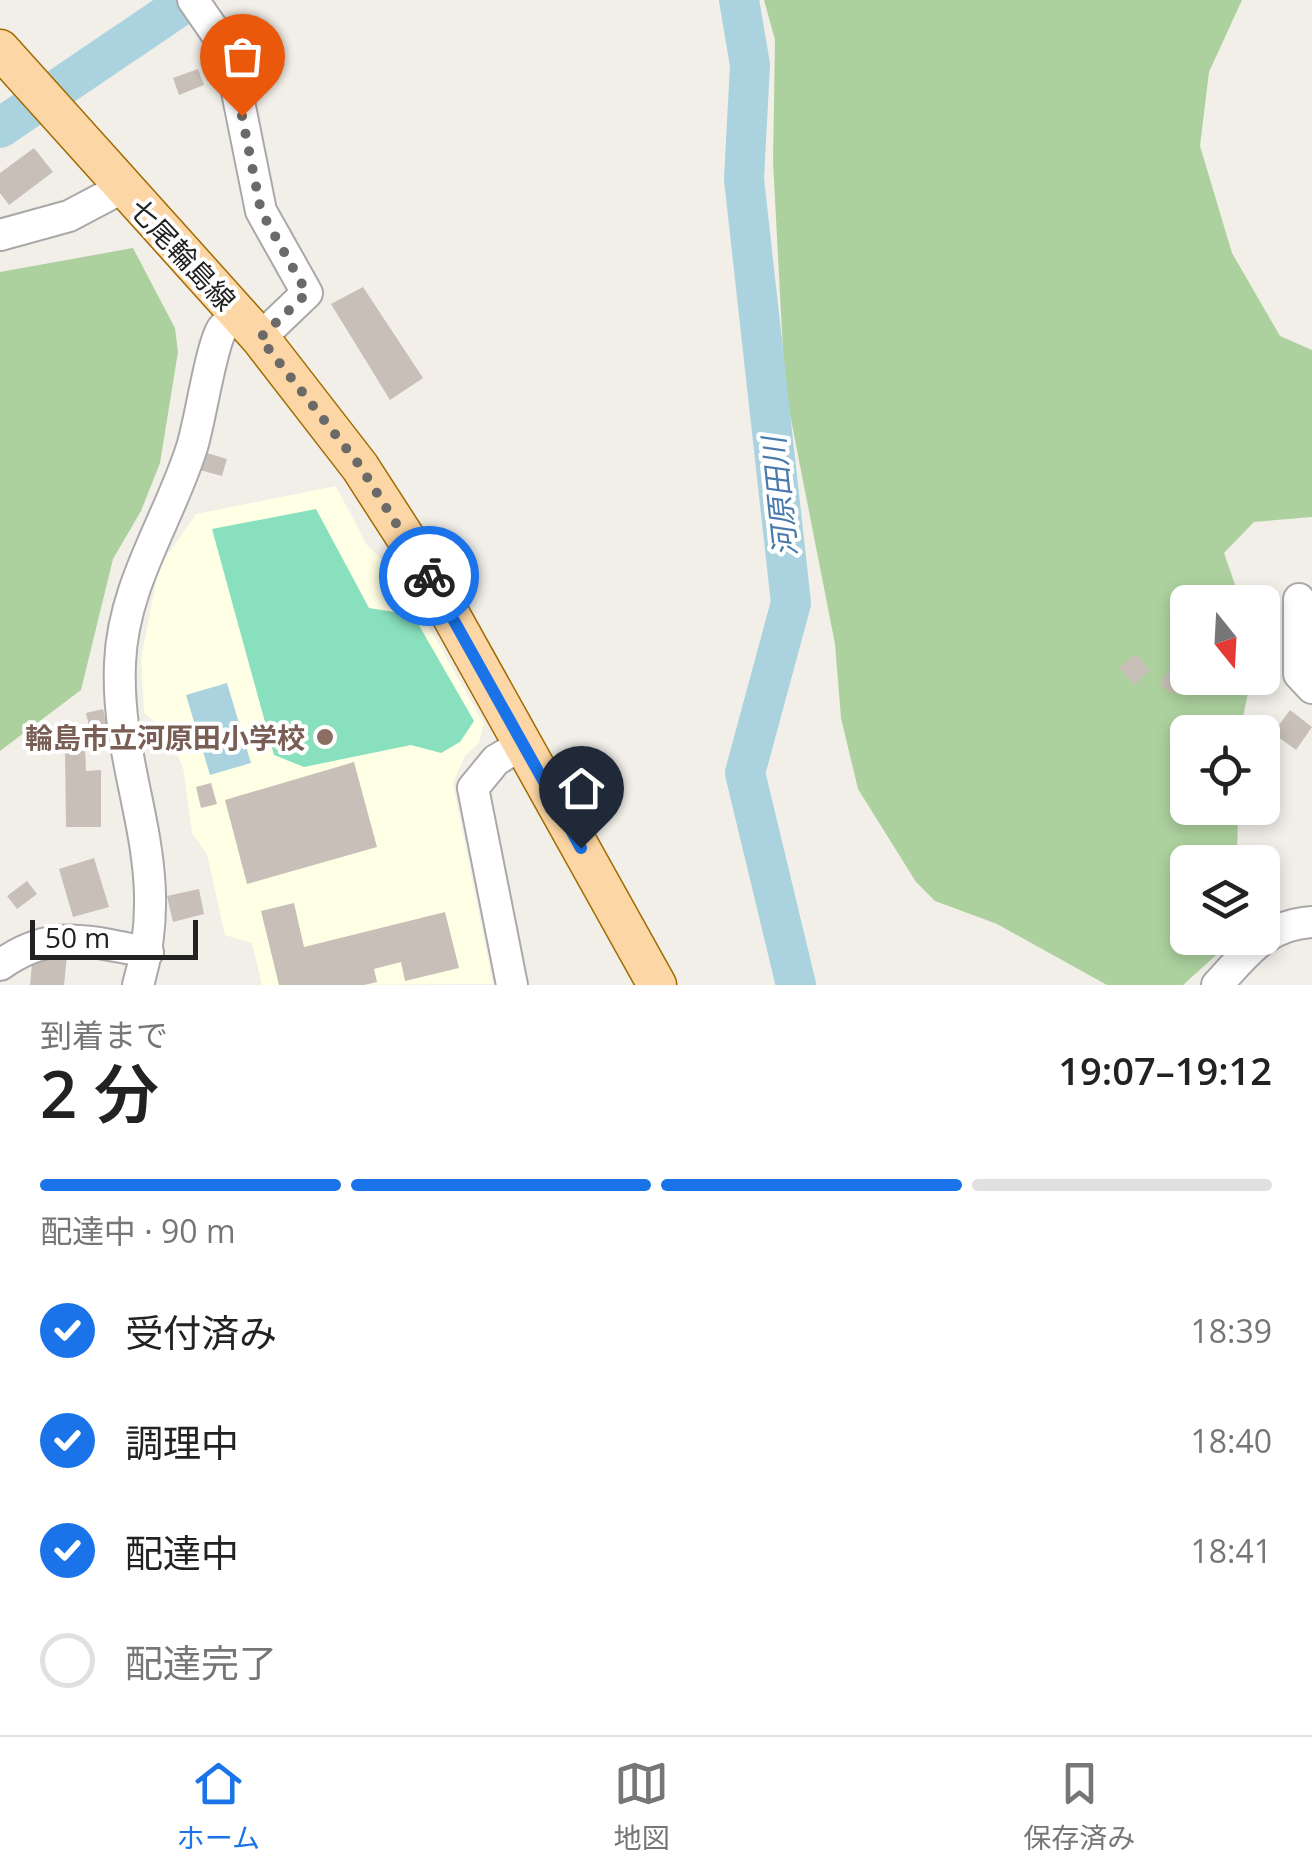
<!DOCTYPE html>
<html lang="ja">
<meta charset="utf-8">
<style>
:root{--surface:#fff;--page:#f6f6f6;--text:#222;--muted:#767676;--line:#e0e0e0;--accent:#1a73e8}
body{margin:0;font-family:"Open Sans","Noto Sans JP",sans-serif;background:var(--page);color:var(--text);height:100vh;display:flex;flex-direction:column;font-size:38px;white-space:nowrap}
*{box-sizing:border-box;margin:0}
p{font-size:32px;color:var(--muted)}
.icon{flex:none;width:55px;height:55px;fill:none;stroke:currentColor;stroke-width:2;stroke-linecap:round;stroke-linejoin:round}
.map{position:relative;height:985px;overflow:hidden}
.details{display:flex;flex-direction:column;background:var(--surface);flex:1}
.details>*{flex:none}
.needle{width:65px;rotate:162deg}
.fabs{position:absolute;left:1170px;top:585px;display:grid;gap:20px}
.fabs a{display:grid;place-items:center;width:110px;height:110px;border-radius:15px;background:var(--surface);box-shadow:0 5px 15px #0003;font-size:50px}
.scale{position:absolute;left:30px;bottom:25px;width:168px;box-sizing:border-box;padding-left:10px;border:5px solid #222;border-top:0;font-size:28px;line-height:35px;white-space:nowrap;color:#222;-webkit-text-stroke:8px #fff;paint-order:stroke}
.pin{position:absolute;display:grid;place-items:center;width:85px;height:85px;color:#fff;margin:-102px -42px;border-radius:50% 50% 50% 0;rotate:-45deg;box-shadow:0 0 10px #0007}
.pin .icon{rotate:45deg}
.courier{position:absolute;display:grid;place-items:center;width:100px;height:100px;margin:-50px;border:8px solid #1a73e8;border-radius:50%;background:#fff;color:#222;box-shadow:0 2px 12px #0007}
.summary em{font-style:normal;font-weight:600}
.summary div{display:flex;flex-direction:column-reverse}
.summary{display:flex;align-items:center;justify-content:space-between;height:170px;padding:0 40px}
h1{font-size:65px;font-weight:600;line-height:75px}
.bar{display:grid;grid-template-columns:repeat(4,1fr);gap:15px 10px;align-content:center;height:120px;padding:0 40px}
.bar i{height:12px;border-radius:8px;background:var(--line)}
.bar .active{background:var(--accent)}
.bar p{grid-column:span 4}
ol{padding:0 40px;list-style:none}
li{display:flex;align-items:center;gap:30px;height:110px}
li p{margin-inline-start:auto}
li .icon{padding:10px;border-radius:50%;background:var(--accent);color:#fff;stroke-width:4}
li:last-child{color:var(--muted)}
li i{width:55px;height:55px;border:5px solid var(--line);border-radius:50%}
.tabs{display:flex;justify-content:space-around;align-items:center;height:140px;border-top:2px solid var(--line);background:var(--surface);font-size:28px;color:var(--muted)}
.tabs a{display:grid;justify-items:center;gap:5px}
.tabs .active{color:var(--accent)}
.map>svg:first-child{display:block}
.education{fill:#ffffe5}
.forest{fill:#add19e}
.pitch{fill:#88e0be}
.water{fill:#aad3df}
.lines{fill:none;stroke-linecap:round;stroke-linejoin:round}
.river{stroke:#aad3df;stroke-width:40}
.building{fill:#c7bfb8}
.minor-casing{stroke:#a9a9a9;stroke-width:34}
.major-casing{stroke:#a06b00;stroke-width:41}
.minor{stroke:#fff;stroke-width:30}
.major{stroke:#fcd6a4;stroke-width:38}
.done{stroke:#6b6a68;stroke-width:10;stroke-dasharray:0 18}
.route{stroke:#1a73e8;stroke-width:12}
.education-dot{fill:#8d6e63;stroke:#fff;stroke-width:4}
.labels{text-anchor:middle;dominant-baseline:central;stroke-width:8;stroke-linejoin:round;paint-order:stroke}
.street-label{font-size:28px;fill:#222;stroke:#fff}
.education-label{font-size:28px;font-weight:bold;fill:#785e54;stroke:#fff;text-anchor:end}
.water-label{font-size:30px;font-style:italic;fill:#4a7aab;stroke:#fff}
</style>
<div class="map">
<svg width="1312" height="985" viewBox="0 0 1312 985">
<rect width="100%" height="100%" fill="#f2efe9"/>
<path class="education" d="M336 486 366 544 403 581 484 724 479 743 465 756 453 783 493 984 262 985 252 943 225 935 207 854 192 833 183 767 166 731 144 713 141 659 159 567 196 514Z"/>
<path class="forest" d="M764 0H1242L1209 72 1200 146 1232 253 1280 336 1312 350V517L1254 522 1224 553 1241 602H1188V678H1251L1240 732H1188V808H1238L1237 862H1188V938H1235L1183 985H1107L997 924 935 901 916 882 858 789 841 718 835 644 785 389 773 162 775 40Z
M133 248 175 328 178 352 160 463 141 511 113 559 81 690 0 751V272Z"/>
<path class="pitch" d="M316 509 369 608 413 615 474 721 460 742 441 753 411 745 304 767 274 755 212 529Z"/>
<path class="water" d="M227 683 251 763 210 775 186 695Z"/>
<g class="lines">
<path class="river" d="M739 0 750 65 744 179 791 603 745 773 796 985
M0 128 189 0"/>
</g>
<path class="building" d="M198 69 204 85 179 95 173 78Z
M34 148 53 172 9 205 0 193V173Z
M363 287 423 378 390 400 331 304Z
M197 450 227 459 222 476 192 468Z
M1136 654 1150 670 1134 685 1119 668Z
M1168 670 1183 677 1174 694 1160 686Z
M103 709 110 740 93 744 86 713Z
M1290 710 1312 727 1296 750 1273 733Z
M65 747H85L86 771 101 770V827H66Z
M354 762 377 847 247 884 225 800Z
M211 783 217 804 201 808 196 787Z
M94 858 109 907 73 917 59 869Z
M27 881 37 894 17 909 7 896Z
M199 889 204 914 173 922 167 896Z
M294 903 304 947 445 912 459 968 405 981 401 962 374 969 377 982 364 985H279L261 911Z
M33 953 67 956 64 985H30Z"/>
<g class="lines">
<defs>
<path id="minor" d="M193 0 229 52 261 211 307 293 260 338
M0 235 69 216 122 188
M1299 599V674L1312 688
M0 965C54 927 88 942 148 952
M138 985C175 862 115 778 120 663 123 584 169 520 192 447 200 422 211 346 222 329 225 324 234 319 239 314
M512 985 473 788 496 760 523 744
M1217 985C1247 953 1265 925 1312 922"/>
<path id="major" d="M0 49 260 338 360 467 420 560 657 985"/>
</defs>
<use href="#minor" class="minor-casing"/>
<use href="#major" class="major-casing"/>
<use href="#minor" class="minor"/>
<use href="#major" class="major"/>
</g>
<g class="lines">
<path class="done" d="M242 116 261 211 307 293 260 338 360 466 429 576"/>
<path class="route" d="M429 576 581 848"/>
</g>
<circle class="education-dot" cx="325" cy="737" r="10"/>
<g class="labels">
<g class="street-label">
<text transform="translate(183 254) rotate(47)">七尾輪島線</text>
</g>
<g class="education-label">
<text x="305" y="737">輪島市立河原田小学校</text>
</g>
<g class="water-label">
<text transform="translate(779 497) rotate(-96)">河原田川</text>
</g>
</g>
</svg>
<div class="fabs">
<a><svg class="needle" viewBox="-14 -14 28 28"><path d="M0-13l5 13h-10z" fill="#e53935"/><path d="M0 13l5-13h-10z" fill="#767676"/></svg></a>
<a><svg class="icon" aria-label="locate" viewBox="0 0 24 24"><circle cx="12" cy="12" r="6"/><path d="M12 2v4M12 18v4M2 12h4M18 12h4"/></svg></a>
<a><svg class="icon" aria-label="layers" viewBox="0 0 24 24"><path d="M12 4l9 5-9 5-9-5zM3 14l9 5 9-5"/></svg></a>
</div>
<div class="scale">50 m</div>
<div class="pin" style="left:242px;top:116px;background:#ea580c"><svg class="icon" aria-label="bag" viewBox="0 0 24 24"><path d="M5 8h14l-1 12H6zM9 8a3 3 0 0 1 6 0"/></svg></div>
<div class="pin" style="left:581px;top:848px;background:#1f2937"><svg class="icon" aria-label="home" viewBox="0 0 24 24"><path d="M3 11l9-7 9 7M6 9v11h12V9"/></svg></div>
<div class="courier" style="left:429px;top:576px"><svg class="icon" aria-label="bike" viewBox="0 0 24 24"><circle cx="6" cy="16" r="4"/><circle cx="18" cy="16" r="4"/><path d="M6 16l4-8h5l3 8M10 8l3 8H6M13 5h3"/></svg></div>
</div>
<section class="details">
<div class="summary"><div><h1>2 分</h1><p>到着まで</p></div><em>19:07–19:12</em></div>
<div class="bar"><i class="active"></i><i class="active"></i><i class="active"></i><i></i><p>配達中 · 90 m</p></div>
<ol>
<li><svg class="icon" aria-label="check" viewBox="0 0 24 24"><path d="M5 12l5 5 9-10"/></svg>受付済み<p>18:39</p></li>
<li><svg class="icon" aria-label="check" viewBox="0 0 24 24"><path d="M5 12l5 5 9-10"/></svg>調理中<p>18:40</p></li>
<li><svg class="icon" aria-label="check" viewBox="0 0 24 24"><path d="M5 12l5 5 9-10"/></svg>配達中<p>18:41</p></li>
<li><i></i>配達完了</li>
</ol>
</section>
<nav class="tabs">
<a class="active"><svg class="icon" aria-label="home" viewBox="0 0 24 24"><path d="M3 11l9-7 9 7M6 9v11h12V9"/></svg>ホーム</a>
<a><svg class="icon" aria-label="map" viewBox="0 0 24 24"><path d="M3 6l6-2 6 2 6-2v14l-6 2-6-2-6 2zM9 4v14M15 6v14"/></svg>地図</a>
<a><svg class="icon" aria-label="saved" viewBox="0 0 24 24"><path d="M7 4h10v16l-5-4-5 4z"/></svg>保存済み</a>
</nav>
